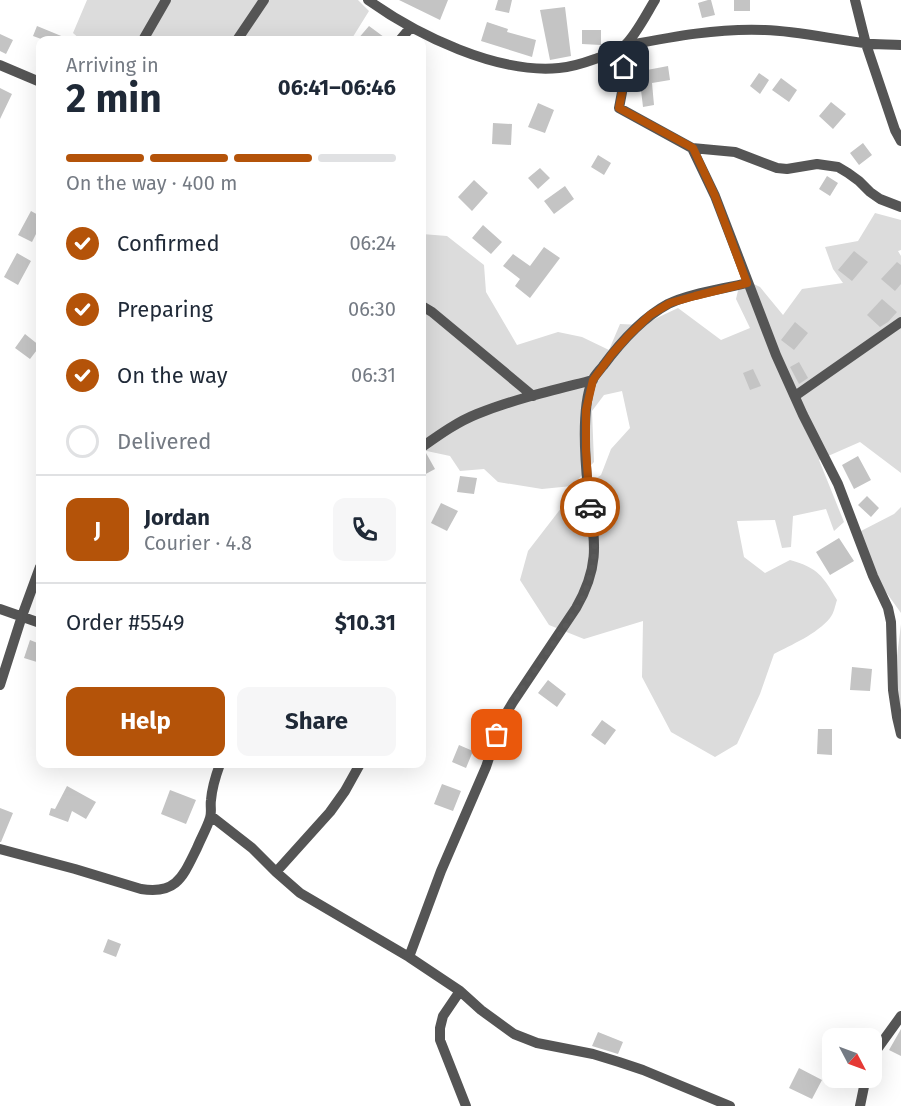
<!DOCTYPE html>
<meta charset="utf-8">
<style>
:root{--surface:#fff;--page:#f6f6f7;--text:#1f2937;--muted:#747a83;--line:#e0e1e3;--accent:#b45309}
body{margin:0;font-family:"Fira Sans",sans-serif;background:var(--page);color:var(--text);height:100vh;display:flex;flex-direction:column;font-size:22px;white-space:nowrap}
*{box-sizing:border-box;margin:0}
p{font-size:20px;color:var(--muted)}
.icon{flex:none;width:33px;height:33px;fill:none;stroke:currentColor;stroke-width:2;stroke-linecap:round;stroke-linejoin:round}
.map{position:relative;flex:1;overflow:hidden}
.sheet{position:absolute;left:36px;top:36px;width:390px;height:732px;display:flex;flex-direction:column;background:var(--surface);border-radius:12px;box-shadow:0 6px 24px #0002}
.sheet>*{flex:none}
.needle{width:39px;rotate:131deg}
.buttons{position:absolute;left:822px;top:1028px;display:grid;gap:12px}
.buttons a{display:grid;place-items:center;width:60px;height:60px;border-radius:12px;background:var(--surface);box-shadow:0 6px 24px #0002;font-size:30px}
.pin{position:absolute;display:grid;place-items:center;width:51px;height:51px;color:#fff;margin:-26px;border-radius:12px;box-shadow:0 3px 9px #0006}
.courier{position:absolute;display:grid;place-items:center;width:60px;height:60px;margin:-30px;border:4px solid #b45309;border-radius:50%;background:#fff;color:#222;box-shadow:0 2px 8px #0007}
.head em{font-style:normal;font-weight:700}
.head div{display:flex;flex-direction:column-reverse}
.head{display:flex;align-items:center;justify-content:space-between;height:102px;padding:0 30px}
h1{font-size:39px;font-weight:700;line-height:45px}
.bar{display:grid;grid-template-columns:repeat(4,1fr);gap:9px 6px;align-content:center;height:72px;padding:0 30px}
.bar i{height:8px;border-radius:4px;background:var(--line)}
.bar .selected{background:var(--accent)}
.bar p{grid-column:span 4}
.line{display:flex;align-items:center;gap:15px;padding:0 30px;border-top:2px solid var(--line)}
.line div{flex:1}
.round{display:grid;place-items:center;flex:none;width:63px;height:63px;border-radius:12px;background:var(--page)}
ol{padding:0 30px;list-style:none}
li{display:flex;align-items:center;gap:18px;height:66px}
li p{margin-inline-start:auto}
li .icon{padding:6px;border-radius:50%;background:var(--accent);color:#fff;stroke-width:4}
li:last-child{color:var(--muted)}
li i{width:33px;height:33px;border:3px solid var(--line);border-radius:50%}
.primary-button{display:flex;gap:12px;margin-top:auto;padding:12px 30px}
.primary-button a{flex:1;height:69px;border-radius:12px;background:var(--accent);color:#fff;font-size:24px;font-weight:700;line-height:69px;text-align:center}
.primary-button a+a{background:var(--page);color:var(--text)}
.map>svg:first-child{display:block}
.green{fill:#dcdcdc}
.building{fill:#c4c4c4}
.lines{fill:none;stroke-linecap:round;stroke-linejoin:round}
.minor{stroke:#555;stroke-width:10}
.done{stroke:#595959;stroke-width:6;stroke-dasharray:0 10.8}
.route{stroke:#b45309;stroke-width:8}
</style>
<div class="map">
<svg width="901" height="1106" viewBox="0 0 901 1106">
<rect width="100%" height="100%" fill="#fff"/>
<path class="green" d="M87 0H358L369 11 351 40H81L73 33Z
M875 213 901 220V250L898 251 901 256V473L860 442 819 460 844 522 834 531 826 509 793 516 791 547 782 548 775 520 737 521 744 557 765 573 790 560C818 568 823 576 837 600 835 606 834 613 830 618 817 634 791 645 774 654L760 694 737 744 715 757 671 732 642 677 643 621 584 639 549 625 520 580 528 551 572 494 601 475 611 449 630 428 622 391 604 395 592 411 594 462 572 486 542 489 498 482 484 469 460 471 450 456 422 450V234L447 236 484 265 486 292 517 345 558 332 582 337 609 350 620 324 642 325 678 308 721 340 750 328 736 299 741 278 760 287 783 315 802 289 843 283 833 269 825 247 858 241Z
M901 507V613L868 567 861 531 894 514Z
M901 624V725L896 664Z"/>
<path class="building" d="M399 0H448L440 20Z
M498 0H512L509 13 495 10Z
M708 0H711L715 15 702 18 698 3Z
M734 0H750V11H734Z
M565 7 571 56 550 60 540 10Z
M487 22 508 29 507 32 536 40 532 57 481 41Z
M37 26 71 40H44L33 36Z
M369 26 388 40H357Z
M582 30H601V45L582 44Z
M0 34 13 40 6 54 0 51Z
M632 64H647V70L668 66 670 80 652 83 654 105 643 107 641 90H633Z
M759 73 769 80 760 94 750 86Z
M781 78 797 90 789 102 772 90Z
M0 88 12 94 0 119Z
M831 102 846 114 833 129 819 116Z
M538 103 554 110 545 133 528 127Z
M493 123 512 124 511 145 492 144Z
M863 143 872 155 859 165 850 153Z
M598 155 611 163 604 175 591 167Z
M540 168 550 178 538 189 528 178Z
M827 176 838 183 830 196 819 189Z
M474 180 488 193 472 211 458 197Z
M565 186 574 199 554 214 544 201Z
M31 211 40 216V226L32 242 18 235Z
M483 225 502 242 491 254 472 238Z
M544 247 560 258 530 298 515 286 520 279 503 266 513 254 530 266Z
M854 251 868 262 852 281 838 270Z
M17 253 31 261 18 285 4 277Z
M897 262 901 265V284L895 291 881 279Z
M882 299 897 312 888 322 880 327 867 315Z
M795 322 808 333 794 350 781 340Z
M25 334 40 346 30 359 15 348Z
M799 362 808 378 799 384 790 367Z
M753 369 761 386 750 390 743 373Z
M426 453 435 469 422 476V454Z
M858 456 871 480 854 489 842 465Z
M460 476 477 478 474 494 457 492Z
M867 496 879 508 871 517 858 505Z
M441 503 458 511 447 531 431 523Z
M839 538 854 561 830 575 816 552Z
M30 640 40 644V663L24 658Z
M852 667 872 669 870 691 850 690Z
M548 680 566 694 557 707 538 693Z
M602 720 616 730 605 745 591 735Z
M818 729H832V755L817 754Z
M459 745 473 751 466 768 452 762Z
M442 784 461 791 453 811 434 804Z
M67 786 96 802 86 819 72 811 68 822 49 815 51 808 55 809Z
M170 790 196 800 186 824 161 814Z
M0 808 13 813 1 842H0Z
M108 939 121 944 116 957 103 952Z
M901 1029V1056L889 1050Z
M598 1032 623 1042 618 1054 592 1046Z
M799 1068 822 1080 812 1099 789 1088Z"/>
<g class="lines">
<path class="minor" d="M368 0C417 35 497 74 559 68 571 67 584 63 595 59 604 56 617 52 624 46 635 37 647 13 655 0
M855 0 866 44 895 130 901 141
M143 40 166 0
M237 40 264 0
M400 40 411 27
M901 45C889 44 876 45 864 43 831 39 798 31 765 30 716 28 671 37 624 46L623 87 619 108 692 148 735 152 777 168 787 169 817 164 838 167 848 173 859 181 870 192 880 199 901 207
M0 65 40 82
M692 148 715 196 776 355 803 415 838 484 873 576 888 608 891 622 893 690 897 717 901 734
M422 306 432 312 533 396
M795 396 901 322
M422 447C439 435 457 422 477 414 514 399 554 390 593 380
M0 609 40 623
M0 685 22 616 40 567
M211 816 252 848 276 872 300 893 409 957 460 991 481 1010 514 1034 537 1043 593 1054 619 1062 643 1070 730 1106
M0 849 75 869 141 889C177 895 183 876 197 848 201 838 207 828 210 818 212 812 210 806 211 800 212 787 216 775 220 764
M276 872 330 812 345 791 360 764
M409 957 441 871 486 767 501 722 513 702 576 608C602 563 594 538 588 490 585 459 581 409 592 381 594 376 599 371 603 366 620 343 642 318 668 304 690 293 724 289 747 283
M460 991 443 1016 440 1028V1040L466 1106
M872 1060 875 1052 901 1016
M860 1106 866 1077"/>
</g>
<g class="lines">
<path class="done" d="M497 735 501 722 513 702 565 627 584 596 592 570 595 549 590 507"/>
<path class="route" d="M590 507 586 451V410L593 380 612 354 629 335 650 315 670 303 695 296 747 283 715 196 693 148 619 108 623 87 624 67"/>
</g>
</svg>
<div class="buttons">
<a><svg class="needle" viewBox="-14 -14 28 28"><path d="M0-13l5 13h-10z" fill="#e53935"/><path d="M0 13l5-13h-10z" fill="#747a83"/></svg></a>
</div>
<div class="pin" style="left:497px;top:735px;background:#ea580c"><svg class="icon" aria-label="bag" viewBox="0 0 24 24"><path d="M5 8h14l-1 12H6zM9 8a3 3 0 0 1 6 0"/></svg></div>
<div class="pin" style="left:624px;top:67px;background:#1f2937"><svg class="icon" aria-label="home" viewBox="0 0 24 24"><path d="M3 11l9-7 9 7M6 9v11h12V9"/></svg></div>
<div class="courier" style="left:590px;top:507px"><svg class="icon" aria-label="car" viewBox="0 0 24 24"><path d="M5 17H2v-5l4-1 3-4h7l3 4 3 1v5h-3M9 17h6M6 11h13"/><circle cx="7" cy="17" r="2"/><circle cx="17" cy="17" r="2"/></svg></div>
<section class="sheet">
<div class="head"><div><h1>2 min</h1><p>Arriving in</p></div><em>06:41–06:46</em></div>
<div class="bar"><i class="selected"></i><i class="selected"></i><i class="selected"></i><i></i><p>On the way · 400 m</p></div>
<ol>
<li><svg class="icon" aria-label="check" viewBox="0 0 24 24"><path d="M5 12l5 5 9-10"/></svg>Confirmed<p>06:24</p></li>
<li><svg class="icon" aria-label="check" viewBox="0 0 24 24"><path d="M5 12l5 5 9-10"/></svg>Preparing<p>06:30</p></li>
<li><svg class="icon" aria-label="check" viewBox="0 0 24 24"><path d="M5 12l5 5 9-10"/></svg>On the way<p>06:31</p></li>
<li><i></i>Delivered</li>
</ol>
<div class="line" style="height:108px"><b class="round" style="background:var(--accent);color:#fff">J</b><div><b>Jordan</b><p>Courier · 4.8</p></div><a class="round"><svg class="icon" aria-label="phone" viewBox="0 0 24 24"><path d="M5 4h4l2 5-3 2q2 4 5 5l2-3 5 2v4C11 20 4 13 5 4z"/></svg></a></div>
<div class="line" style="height:78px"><div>Order #5549</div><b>$10.31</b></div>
<div class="primary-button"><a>Help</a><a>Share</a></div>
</section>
</div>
